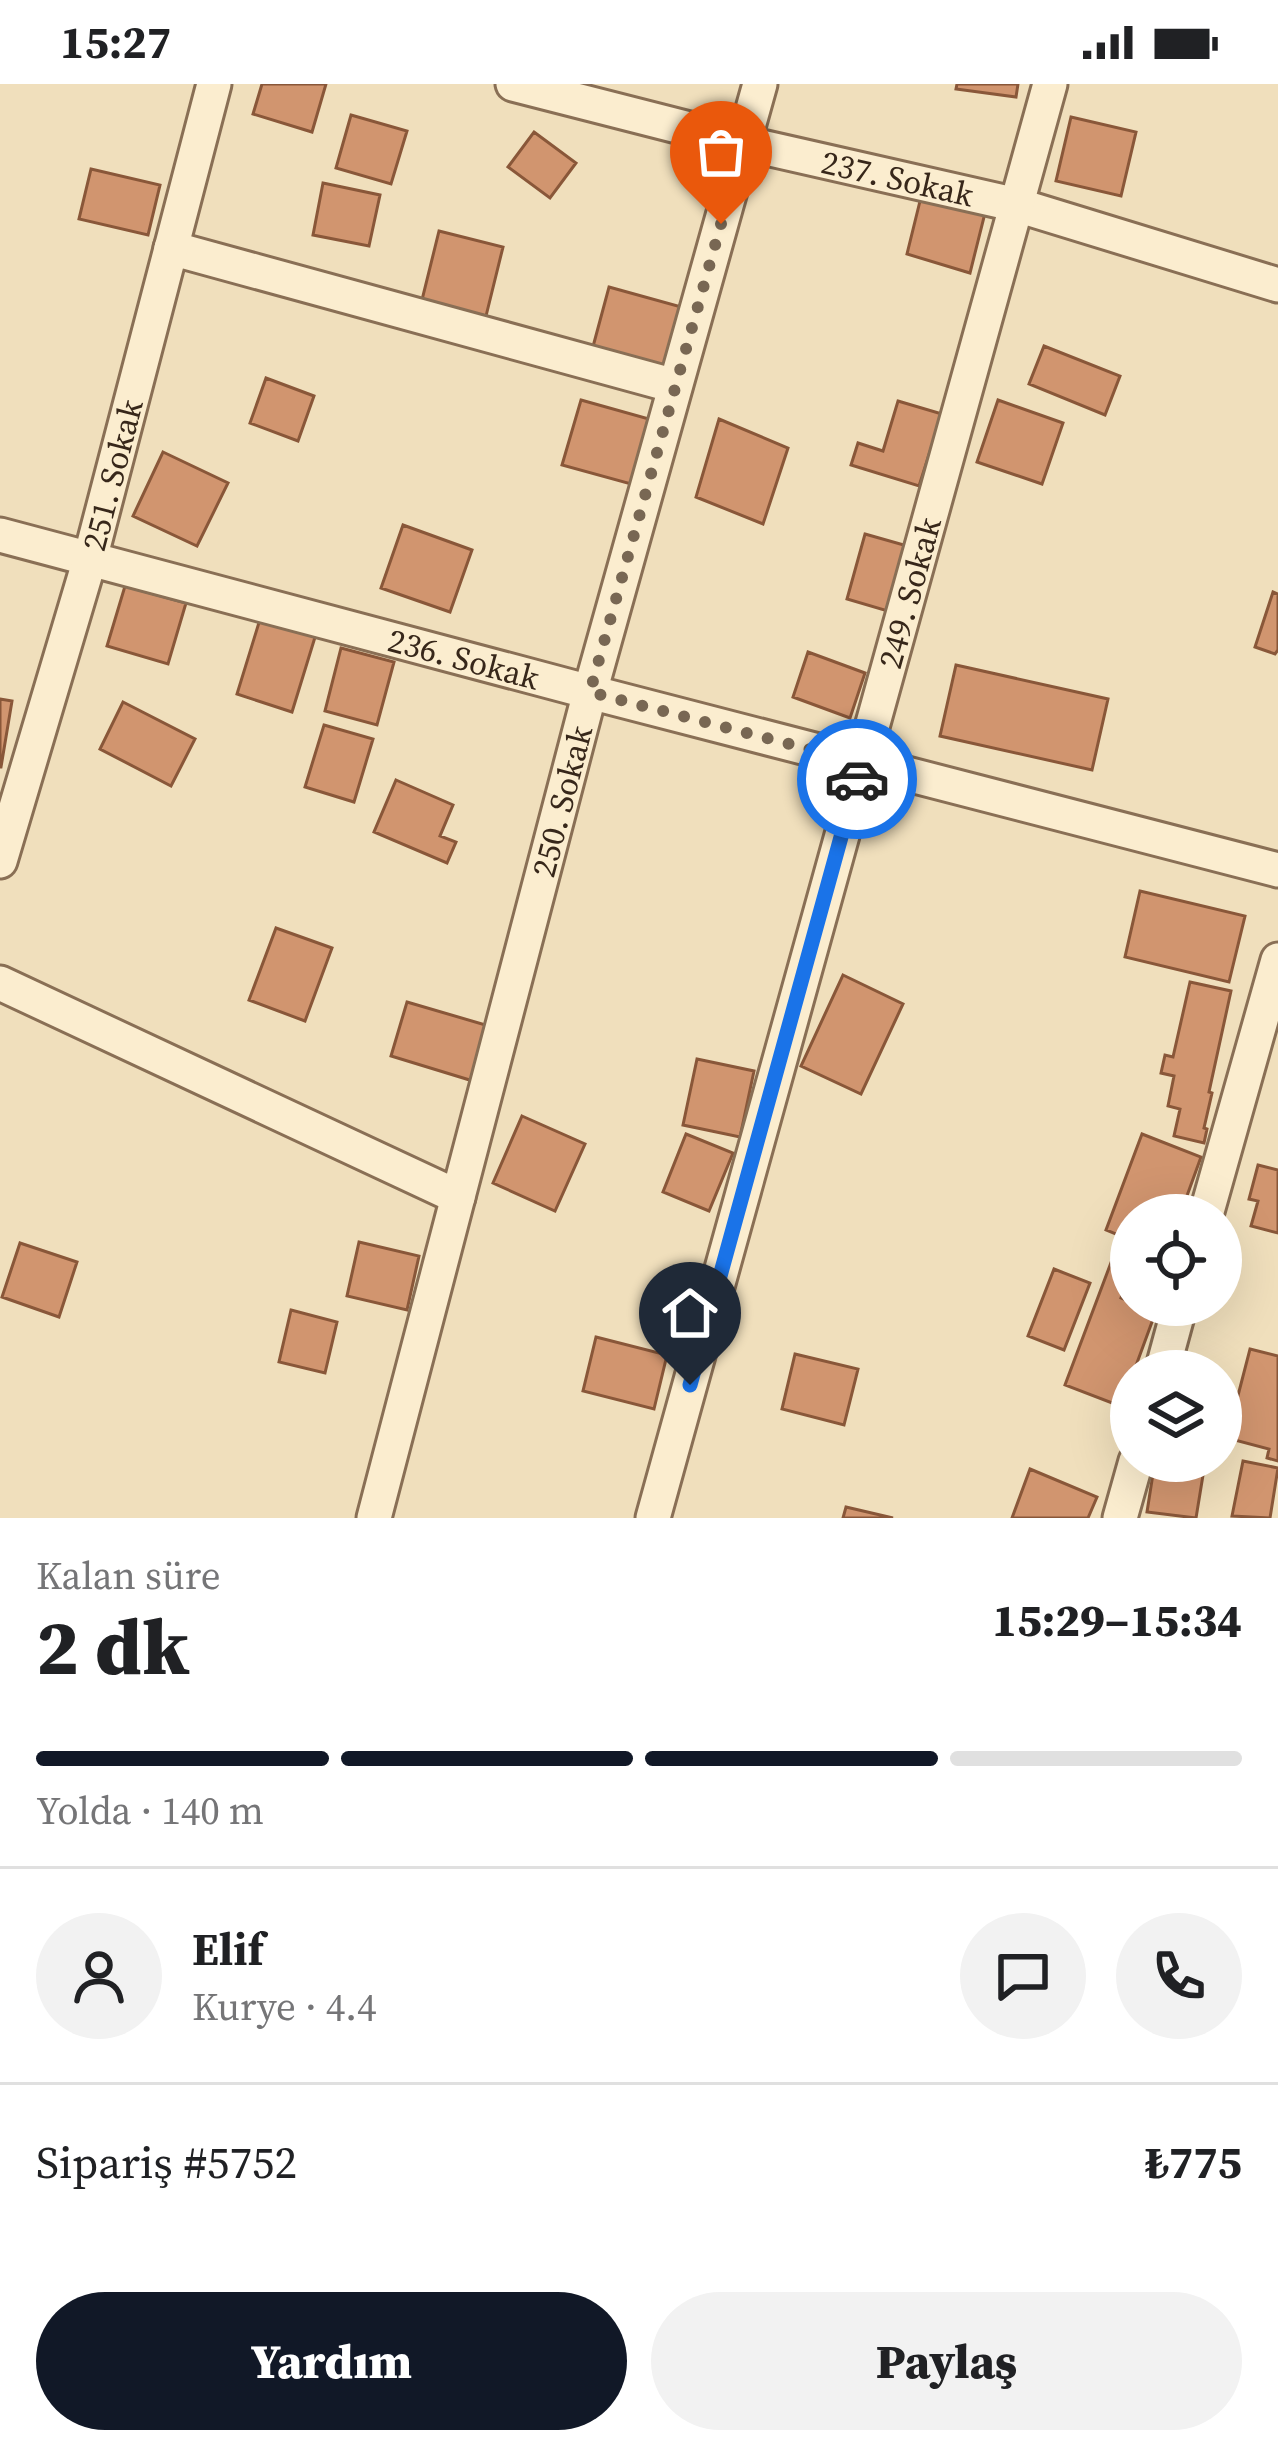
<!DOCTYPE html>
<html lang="tr">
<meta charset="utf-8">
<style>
:root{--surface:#fff;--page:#f2f2f2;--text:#202124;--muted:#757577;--line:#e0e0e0;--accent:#111827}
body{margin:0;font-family:"Source Serif 4",serif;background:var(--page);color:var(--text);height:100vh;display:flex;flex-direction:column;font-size:45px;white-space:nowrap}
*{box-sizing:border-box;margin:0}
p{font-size:39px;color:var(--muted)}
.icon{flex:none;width:66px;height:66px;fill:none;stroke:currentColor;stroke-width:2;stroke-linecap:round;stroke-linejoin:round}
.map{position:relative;height:1434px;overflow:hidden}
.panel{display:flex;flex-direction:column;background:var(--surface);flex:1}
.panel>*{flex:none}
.fabs{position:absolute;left:1110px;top:1110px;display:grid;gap:24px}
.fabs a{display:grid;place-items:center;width:132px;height:132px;border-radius:50%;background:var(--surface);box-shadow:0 12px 48px #0002;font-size:60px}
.pin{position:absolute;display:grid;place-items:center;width:102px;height:102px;color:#fff;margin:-123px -51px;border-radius:50% 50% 50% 0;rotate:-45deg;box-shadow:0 0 12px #0007}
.pin .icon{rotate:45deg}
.courier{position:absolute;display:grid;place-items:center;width:120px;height:120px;margin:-60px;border:9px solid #1a73e8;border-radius:50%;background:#fff;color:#222;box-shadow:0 3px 15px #0007}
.head em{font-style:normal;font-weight:800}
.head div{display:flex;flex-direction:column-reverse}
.head{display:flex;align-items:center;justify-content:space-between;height:204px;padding:0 36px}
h1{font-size:78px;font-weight:800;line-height:90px}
.bar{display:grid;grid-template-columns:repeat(4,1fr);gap:18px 12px;align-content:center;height:144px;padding:0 36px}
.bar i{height:15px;border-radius:9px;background:var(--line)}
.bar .active{background:var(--accent)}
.bar p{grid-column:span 4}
.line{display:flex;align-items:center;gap:30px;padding:0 36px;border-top:3px solid var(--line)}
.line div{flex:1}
.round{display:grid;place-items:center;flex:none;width:126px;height:126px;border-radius:63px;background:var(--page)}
.cta{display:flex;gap:24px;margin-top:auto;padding:24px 36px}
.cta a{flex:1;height:138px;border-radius:72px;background:var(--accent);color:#fff;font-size:48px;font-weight:800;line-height:138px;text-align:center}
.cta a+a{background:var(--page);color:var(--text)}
.status{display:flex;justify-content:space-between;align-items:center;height:84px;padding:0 60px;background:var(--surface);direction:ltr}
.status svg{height:33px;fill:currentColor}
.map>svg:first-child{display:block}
.building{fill:#d1956f;stroke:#895739;stroke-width:3}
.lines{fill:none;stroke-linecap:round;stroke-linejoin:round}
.minor-casing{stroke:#896f55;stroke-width:39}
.minor{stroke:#fbedcf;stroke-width:33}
.done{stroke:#786753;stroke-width:12;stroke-dasharray:0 21.6}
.route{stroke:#1a73e8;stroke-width:15}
.labels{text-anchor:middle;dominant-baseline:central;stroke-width:9;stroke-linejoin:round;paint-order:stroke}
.street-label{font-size:33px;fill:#37271a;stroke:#f7eacc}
</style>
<div class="status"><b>15:27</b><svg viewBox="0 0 49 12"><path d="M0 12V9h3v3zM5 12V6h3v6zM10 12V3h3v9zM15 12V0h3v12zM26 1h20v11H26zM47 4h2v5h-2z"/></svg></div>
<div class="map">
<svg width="1278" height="1434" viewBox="0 0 1278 1434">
<rect width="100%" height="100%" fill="#f0dfbc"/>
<path class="building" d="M262 0H326L312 48 253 30Z
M957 0H1018L1016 13 956 5Z
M351 31 407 47 391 100 336 84Z
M1071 33 1136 48 1121 112 1056 97Z
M534 48 576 79 550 114 508 83Z
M91 85 160 101 148 151 79 135Z
M323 99 380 111 369 162 313 151Z
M921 113 985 129 970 189 907 170Z
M439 147 503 163 486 232 422 216Z
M609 203 685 224 667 291 591 270Z
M1044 262 1120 292 1105 331 1029 300Z
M266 294 314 312 298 357 250 339Z
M581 316 649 335 631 400 562 381Z
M998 316 1063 339 1042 400 977 378Z
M898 317 942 330 919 402 851 381 858 359 883 367Z
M719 335 788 364 763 440 696 413Z
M163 368 228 399 197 462 133 432Z
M403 441 472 466 450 528 381 504Z
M865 450 911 463 891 528 847 515Z
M125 502 186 519 168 580 107 562Z
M1273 508 1278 510V566L1275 570 1255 563Z
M261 532 316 550 292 628 237 610Z
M341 564 394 578 377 641 325 627Z
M808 568 865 589 850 634 793 613Z
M956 581 1108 615 1092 686 940 652Z
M0 615 12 617 1 683H0Z
M123 618 195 655 171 702 100 665Z
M324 641 373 655 354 718 305 703Z
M396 696 453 721 440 752 456 758 447 779 374 748Z
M1140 807 1245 832 1229 898 1125 873Z
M276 844 332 864 305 937 249 916Z
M843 891 903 920 861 1010 801 982Z
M1190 898 1231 907 1209 1008 1212 1009 1204 1044 1207 1045 1204 1059 1174 1052 1180 1025 1168 1022 1174 992 1161 989 1165 971 1173 973Z
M407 918 489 942 473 997 391 972Z
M697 975 754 987 740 1053 683 1041Z
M522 1032 585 1060 555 1127 493 1099Z
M686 1050 733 1069 709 1127 663 1108Z
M1142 1050 1201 1073 1180 1131H1131V1209L1124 1206 1121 1214 1131 1218V1221L1156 1227 1134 1287H1131L1120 1322 1065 1301 1121 1152 1106 1146Z
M1258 1081 1278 1086V1149L1251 1142 1258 1117 1249 1115Z
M359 1158 419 1172 407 1226 347 1212Z
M20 1159 77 1178 59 1233 2 1213Z
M1054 1185 1090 1199 1064 1266 1028 1252Z
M291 1226 337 1238 325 1289 279 1278Z
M596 1253 667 1271 654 1325 583 1307Z
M1250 1265 1278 1272V1377L1267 1374 1269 1365 1227 1354Z
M795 1270 858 1285 844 1341 782 1325Z
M1155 1377 1205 1379 1196 1434 1147 1428Z
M1243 1377 1278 1384 1270 1434 1232 1432Z
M1030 1385 1097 1413 1088 1434H1012Z
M846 1423 893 1434H843Z"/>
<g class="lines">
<defs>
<g id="minor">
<path id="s1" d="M513 0 744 59 1017 121 1278 201"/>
<path d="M171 164 675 302"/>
<path id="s2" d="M0 451 590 608 1278 786"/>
<path id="s3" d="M0 777 90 475 214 0"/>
<path d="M0 899 458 1113"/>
<path d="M1206 1131 1278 876"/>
<path d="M1162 1287 1180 1221"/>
<path id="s4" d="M374 1434 590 608 760 0"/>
<path id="s5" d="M653 1434 1050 0"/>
<path d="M1120 1434 1136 1377"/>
</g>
</defs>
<use href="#minor" class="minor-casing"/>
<use href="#minor" class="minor"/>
</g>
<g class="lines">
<path class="done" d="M721 140 590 608 862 679 857 695"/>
<path class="route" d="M690 1301 857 695"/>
</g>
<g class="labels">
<g class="street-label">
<text stroke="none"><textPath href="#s1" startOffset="396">237. Sokak</textPath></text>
<text stroke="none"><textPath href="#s3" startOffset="402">251. Sokak</textPath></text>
<text stroke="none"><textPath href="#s5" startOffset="960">249. Sokak</textPath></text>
<text stroke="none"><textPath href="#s2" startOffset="480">236. Sokak</textPath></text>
<text stroke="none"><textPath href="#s4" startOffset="741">250. Sokak</textPath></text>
</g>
</g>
</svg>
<div class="fabs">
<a><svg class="icon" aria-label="locate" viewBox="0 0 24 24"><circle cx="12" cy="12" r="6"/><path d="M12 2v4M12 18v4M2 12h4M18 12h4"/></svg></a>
<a><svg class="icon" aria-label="layers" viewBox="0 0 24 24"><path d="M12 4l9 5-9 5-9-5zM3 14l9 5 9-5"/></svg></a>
</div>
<div class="pin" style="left:721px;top:140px;background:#ea580c"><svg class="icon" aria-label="bag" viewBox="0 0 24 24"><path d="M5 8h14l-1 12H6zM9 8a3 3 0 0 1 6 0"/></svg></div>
<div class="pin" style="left:690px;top:1301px;background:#1f2937"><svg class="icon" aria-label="home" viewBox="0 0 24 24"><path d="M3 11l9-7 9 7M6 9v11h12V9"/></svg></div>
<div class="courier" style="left:857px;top:695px"><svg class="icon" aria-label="car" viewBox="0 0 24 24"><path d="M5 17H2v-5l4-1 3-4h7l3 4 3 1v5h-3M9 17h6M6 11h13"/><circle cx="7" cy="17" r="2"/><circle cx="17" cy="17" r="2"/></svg></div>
</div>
<section class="panel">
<div class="head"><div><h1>2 dk</h1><p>Kalan süre</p></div><em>15:29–15:34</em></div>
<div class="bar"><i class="active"></i><i class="active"></i><i class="active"></i><i></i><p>Yolda · 140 m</p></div>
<div class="line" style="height:216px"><a class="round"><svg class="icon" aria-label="person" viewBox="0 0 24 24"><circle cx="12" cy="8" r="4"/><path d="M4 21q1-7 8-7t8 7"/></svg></a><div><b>Elif</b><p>Kurye · 4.4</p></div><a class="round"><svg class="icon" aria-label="chat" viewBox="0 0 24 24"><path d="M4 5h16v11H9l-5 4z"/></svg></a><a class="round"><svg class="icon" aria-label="phone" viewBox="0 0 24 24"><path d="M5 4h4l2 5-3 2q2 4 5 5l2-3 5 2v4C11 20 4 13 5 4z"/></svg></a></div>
<div class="line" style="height:156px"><div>Sipariş #5752</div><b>₺775</b></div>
<div class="cta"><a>Yardım</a><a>Paylaş</a></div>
</section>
